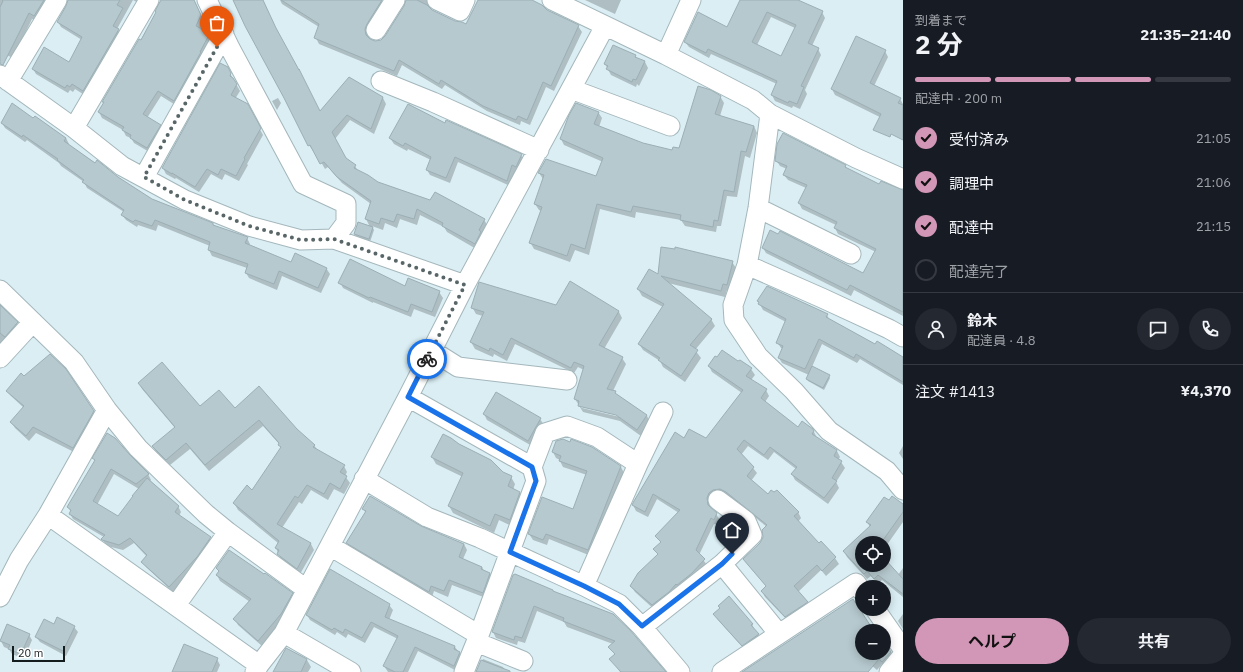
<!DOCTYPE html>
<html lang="ja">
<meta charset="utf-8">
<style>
:root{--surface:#171b24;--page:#242831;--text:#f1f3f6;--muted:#9ea1a6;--line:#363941;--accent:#d296b7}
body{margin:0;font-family:"IBM Plex Sans","Noto Sans JP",sans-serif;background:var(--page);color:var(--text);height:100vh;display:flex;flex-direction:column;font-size:15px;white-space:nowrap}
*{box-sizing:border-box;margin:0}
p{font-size:13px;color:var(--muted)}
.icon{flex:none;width:22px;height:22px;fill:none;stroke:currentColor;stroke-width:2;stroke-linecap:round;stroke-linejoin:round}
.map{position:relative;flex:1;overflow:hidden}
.panel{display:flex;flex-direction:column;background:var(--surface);width:340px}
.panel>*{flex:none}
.fabs{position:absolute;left:855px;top:536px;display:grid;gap:8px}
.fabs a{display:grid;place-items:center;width:36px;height:36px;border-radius:50%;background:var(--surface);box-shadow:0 2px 10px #0003;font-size:20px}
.scale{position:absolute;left:12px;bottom:10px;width:53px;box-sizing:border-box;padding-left:4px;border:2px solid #141c1d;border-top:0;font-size:11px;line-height:14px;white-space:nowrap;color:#141c1d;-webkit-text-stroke:3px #fff;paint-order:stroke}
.pin{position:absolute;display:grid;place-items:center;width:34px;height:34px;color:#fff;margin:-41px -17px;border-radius:50% 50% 50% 0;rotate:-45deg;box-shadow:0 0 4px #0007}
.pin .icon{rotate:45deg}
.courier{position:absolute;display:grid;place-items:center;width:40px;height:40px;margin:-20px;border:3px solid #1a73e8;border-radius:50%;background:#fff;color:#222;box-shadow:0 1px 5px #0007}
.head em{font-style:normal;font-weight:700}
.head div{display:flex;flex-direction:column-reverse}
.head{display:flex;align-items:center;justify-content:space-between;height:68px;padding:0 12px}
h1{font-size:26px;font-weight:700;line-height:30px}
.bar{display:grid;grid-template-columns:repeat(4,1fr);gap:6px 4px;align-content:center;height:48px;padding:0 12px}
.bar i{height:5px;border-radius:3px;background:var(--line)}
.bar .on{background:var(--accent)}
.bar p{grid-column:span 4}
.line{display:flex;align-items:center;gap:10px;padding:0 12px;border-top:1px solid var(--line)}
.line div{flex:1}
.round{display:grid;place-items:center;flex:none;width:42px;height:42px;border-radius:21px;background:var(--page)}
ol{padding:0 12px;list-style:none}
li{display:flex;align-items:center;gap:12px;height:44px}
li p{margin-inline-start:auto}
li .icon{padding:4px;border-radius:50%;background:var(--accent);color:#111;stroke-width:4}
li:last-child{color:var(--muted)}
li i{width:22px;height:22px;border:2px solid var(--line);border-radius:50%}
.primary-button{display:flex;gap:8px;margin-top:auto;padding:8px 12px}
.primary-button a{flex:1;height:46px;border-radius:24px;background:var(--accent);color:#111;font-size:16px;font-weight:700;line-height:46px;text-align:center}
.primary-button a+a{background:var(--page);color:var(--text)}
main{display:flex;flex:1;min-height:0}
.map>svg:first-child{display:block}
.shadow{fill:#0003;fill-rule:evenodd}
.building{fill:#b6c9ce;stroke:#9cafb4;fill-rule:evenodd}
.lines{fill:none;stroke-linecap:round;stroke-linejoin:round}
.minor-casing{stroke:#a4b7bc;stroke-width:21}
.minor{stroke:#fff;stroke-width:19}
.done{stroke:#596668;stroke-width:4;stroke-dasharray:0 7.2}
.route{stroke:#1a73e8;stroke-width:5}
</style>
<main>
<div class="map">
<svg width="903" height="672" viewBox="0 0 903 672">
<rect width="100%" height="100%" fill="#daeef3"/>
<path class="shadow" d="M0 0H48L38 21 32 19 13 58 0 52Z
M105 0H143L140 4 133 0 117 29 122 35 86 96 75 89 73 92 70 90 68 93 36 74 33 69 70 63 82 40 61 27 58 22Z
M161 0H194L204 21 200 29 209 33 213 39 177 106 161 96 147 118 160 125 163 131 151 153 134 143 131 138 126 136 123 130 102 118 99 112 104 103 103 102 157 13Z
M233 0H263L279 36 320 112 349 78 383 98 386 104 374 134 350 120 335 139 346 159 355 166 358 171 377 182 484 220 488 226 478 250 447 232 444 227 420 215 417 225 400 219 397 228 385 223 383 230 372 226 374 230 370 242 356 237 355 234 370 227 366 219 371 204 342 183 328 167 325 169 314 150 313 151 309 145Z
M280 0H381L385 6 369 30 368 35V39L376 42 382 40 386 37 405 6 406 0H431L429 7 432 11 455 22 467 25 479 0H526L578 26 582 32 554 91 546 87 530 125 521 121 520 125 487 111 445 85 442 89 402 65 397 76 319 44 316 38 319 27 282 4Z
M585 0H621L615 14Z
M741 0H787L822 12 825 18 812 46 818 49 821 55 805 90 807 94 800 109 793 106 792 108 775 101 772 95 777 84 711 54 709 58 689 47 685 42 727 28ZM771 17 795 28 782 57 757 45Z
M885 51 888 57 874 86 900 99 903 104 894 124 835 95 832 89Z
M635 55 637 59 645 62 648 68 639 86 637 84 636 87 611 75 605 64Z
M227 68 240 91 235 99 247 105 263 135 247 164 248 165 239 181 225 174 222 180 211 174 199 192 176 178 175 179 166 174 163 168Z
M720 96 724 103 720 116 754 126 757 133 750 158 745 156 737 197 727 196 721 226H717L716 232 685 226 681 220 636 212 635 218 600 209 589 255 575 250 570 262 534 249 530 242 541 211 539 210 535 204 543 179 539 173 597 177 603 162 564 145 561 139 598 112 602 118 599 127 643 144 673 152 680 150Z
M278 98 281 103 277 110 272 101Z
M34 119 66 138 69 144 68 145 152 200 213 224 214 226 247 238 250 244 249 246 292 263 326 268 330 274 321 293 282 276 277 290 249 278 246 273 247 268 212 256 209 250 210 246 158 225 156 231 138 225 137 227 126 220 122 215 124 212 87 188 84 182 61 166 59 163 27 140 25 142 5 128 2 123Z
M445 124 521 155 524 161 520 172 516 170 510 186 458 162 450 183 430 175 427 170 431 160 408 149 407 151 394 144 390 138Z
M776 160 845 166 847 169 880 185 903 191V316L854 290 851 296 766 253 763 248 863 275 876 252 838 234 835 228 836 225 802 209 799 203 806 188 788 180 784 175 787 169 780 166Z
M732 262 736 268 731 291 727 290 725 297 668 283 711 319 715 326 695 350 701 358 685 382 663 367 660 361 643 350 639 344 663 307 642 296 638 289 659 276Z
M340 282 405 287 439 292 443 298 435 317 414 309 411 317 373 302V303L343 288Z
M758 301 827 315 829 319 876 345 903 358V385L860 359 857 363 822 344 812 367 829 376 830 378 824 390 808 381 807 379 809 375 782 363 779 358 783 349 781 348 777 342 786 322 763 310Z
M556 306 619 312 622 318 604 349 622 358 626 364 613 391 615 392 617 396 647 416 650 422 641 436 620 421 583 412 575 399 584 370 578 367 574 373 515 344 507 361 494 354 493 357 475 349 471 342 483 316 476 314 472 307ZM579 405 621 415 620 417 582 408Z
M0 307 17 323 20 329 0 351Z
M709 366 751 369 755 375 751 380 766 390 769 396 765 402 798 428 802 423 814 432 817 438 837 451 840 457 838 460 841 462 845 468 836 482 839 488 828 504 795 480 792 474 796 469 774 452 768 460 748 446 741 455 753 468 757 473 751 481 768 495 798 512 801 518 798 522 819 545 821 543 835 558 839 564 826 576 821 570 798 592 811 608 789 622 765 597 762 591 767 587 748 565 744 559 761 543 767 527 731 498 724 495 713 499 710 506V508L716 514 720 520 717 525 714 524 699 555 708 566 656 611 635 592 631 586 658 555 655 550 661 543 657 537 679 513 657 499 648 517 636 511 633 505 684 439 706 440 742 393 712 372Z
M139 383 200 407 234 409 296 430 314 445 318 451 344 466 347 472 345 476 350 483 344 494 334 489 328 500 311 490 302 504 299 502 282 528 311 544 314 550 300 574 281 560 276 548 278 543 238 510 234 503 253 491 281 448 280 445 263 426 209 471 190 449 170 465 156 452 153 446 175 428 142 389Z
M7 391 93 411 97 417 76 453 36 433 29 441 15 428 11 422 24 408 11 396Z
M496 393 540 419 544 425 532 446 487 420 484 414Z
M458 445 502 473 511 477 515 484 513 490 520 493 524 500 514 527 499 520 494 533 453 513 449 506 463 477 436 464 432 457Z
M903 446V459L899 453Z
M553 452 621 467 624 473 591 556 549 539 547 545 533 540 529 534 574 511 587 475 563 467 560 461V460L556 458Z
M129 456 148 474 151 480 150 481 178 506 181 512 179 516 210 538 213 543 200 562 173 592 146 567 143 562 147 557 134 543 123 550 107 546 102 539 104 537 73 519 70 514 71 512 68 507 95 462 94 458ZM114 474 139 489 119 517 97 505Z
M890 502 903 505V522L884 549V543H862V565H884V560L898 575 903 568V597L882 580 878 584 871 576 867 579 847 557 844 551 870 527 867 522Z
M363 509 421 527 464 544 467 550 463 559 482 567 484 571 490 574 493 579 486 598 452 585 448 597 434 591 432 597 350 548 347 543 366 513Z
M217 568 292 594 295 599 284 620 262 646 238 625 235 619 250 602 220 581 217 575 219 572Z
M514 576 664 672H620L611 659 615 655 610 648 613 644 567 627 564 622 537 611 525 643 518 641 517 645 496 638 493 632Z
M852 600 873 631H862V653H884V643L894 658 886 667 882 664 877 670 871 665 865 672H798Z
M389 605 393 610 389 620 455 647 463 658 457 671 418 651 408 672H388L384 666 398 639 374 627 365 643 348 634 346 638 337 632 335 635 310 620 307 615Z
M715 614 752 624 755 631 762 640 746 651 718 620Z
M903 614V629L898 621Z
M54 625 74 627 78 632 66 656 40 642 36 637Z
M29 635 32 640 24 659 12 654 9 649 4 647 1 641Z
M286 649 307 660 311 667 308 672H274Z
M217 659 220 665 217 672H175Z
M483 659 503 667 506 672H476Z"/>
<path class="building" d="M2 0H44L34 16 29 13 3 65 0 64V7L3 1Z
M68 0H120L117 5 123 8 113 26 119 29 83 91 72 84 70 87 67 85 65 88 32 69 44 47 69 62 82 37 57 22 66 6Z
M161 0H194L201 15 196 26 210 33 200 52H201L174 101 158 91 143 114 161 125 147 148 130 138 131 135 122 130 124 127 98 112 104 102H102L139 39 141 40 156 12 155 11Z
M233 0H263L276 28 299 70V69L320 111 349 77 383 97 371 129 347 115 332 132 346 158 356 165 354 168 368 175 378 182 430 200 435 192 485 219 479 230 481 232 475 244 442 226 443 223 417 209 414 219 397 214 394 222 381 218 379 224 365 219 371 201 337 177 324 162 320 164 310 145 308 146 284 98 245 26Z
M281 0H382L367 24 365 29 366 35 370 39 375 41 381 40 385 36 404 6 406 0H417L427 5 432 10 455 21 462 22 466 24 478 0H532L542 5 547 10 579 25 551 86 543 82 527 120 518 116 516 120 483 106 441 80 439 84 399 60 394 71 314 38 319 24Z
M740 0H798L823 11 808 43 819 48 801 86 804 87 797 104 789 101 788 103 771 95 777 81 708 49 706 53 684 42 698 12 727 27ZM767 12 796 25 781 56 752 42Z
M856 36 886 50 870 83 901 98 898 103 903 105V140L891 134 890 137 873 130 881 114 831 89Z
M613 45 636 55 635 57 645 61 636 80 633 79 632 82 606 69 608 66 604 64Z
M220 63 228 67 231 73 230 76 233 78 237 84 231 95 248 104 261 128 244 158 245 159 236 176 221 169 218 175 207 169 195 187 172 173V174L162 168Z
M698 86 711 90 721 96 715 114 754 126 746 152 741 151 734 192 724 190 718 221 714 220 713 227 680 220 681 215 633 206 631 212 597 204 585 249 571 244 567 256 529 243 542 207 534 204 544 175 538 173 546 159 596 176 603 158 560 139 569 115 576 103 599 112 594 124 643 143 672 150 673 147 679 148Z
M12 103 33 118 35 116 66 138 64 141 95 163 97 160 118 177 152 199 213 223V225L248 237 245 243 291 262 295 253 327 268 318 288 279 271 274 284 245 273 248 264 208 250 210 242 155 220 152 226 135 220 133 222 121 215 124 210 82 182 84 180 57 160 58 159 23 135 22 137 1 123Z
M408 104 445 123 446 120 522 154 516 167 512 165 507 181 455 157 446 178 426 170 431 157 405 143 403 146 389 138Z
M783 133 846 165 845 167 879 184 881 181 903 190V312L850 285 847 290 762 248 770 230 778 234 780 231 863 273 876 249 834 228 837 222 798 203 807 185 783 175 787 166 775 161 777 144Z
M358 222 373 227 369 239 354 234Z
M661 247 675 249V247L733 261 727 285 723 284 721 291 661 276 712 319 690 345 698 350 681 376 658 360 660 358 638 344 664 304 637 289 649 269 658 274Z
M350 259 405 286 408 278 440 291 432 312 411 304 408 312 370 297 369 298 338 283Z
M570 281 619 311 599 345 623 357 607 389 616 391 615 393 647 415 637 430 616 415 578 406 579 401 574 399 584 366 574 362 571 368 511 338 503 355 490 348 489 351 470 342 484 312 471 308 479 282 556 305Z
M767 286 828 314 826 317 875 344 877 341 903 357V382L856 354 854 358 819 339 805 369 778 358 783 346 776 343 786 319 758 304 759 302 757 301Z
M0 305 18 322 5 337 0 333Z
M722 350 738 361 740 360 752 368 746 376 767 389 761 398 798 427 802 421 813 429 814 431 812 434 837 450 834 456 842 461 832 478 837 481 824 498 791 474 797 467 770 447 764 455 744 440 737 449 754 467 747 476 768 494 771 490 774 492 777 490 799 512 794 516 819 543 821 541 836 557 822 571 817 565 794 586 808 602 785 617 761 591 766 586 743 559 760 543 763 537 762 530 767 525 726 492 720 489 713 490 709 493 707 498 708 505 717 513 714 520 711 518 696 550 705 559 691 574 677 585 676 584 669 592 652 605 630 586 638 573 658 554 653 549 661 542 655 536 680 510 653 494 645 512 632 505 634 501 675 432 684 438 689 429 706 438 743 390 708 366 715 356 717 357Z
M50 354 66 369 94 411 73 448 33 427 26 436 10 422 24 406 6 391 21 373 24 376Z
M162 362 200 406 219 390 235 408 259 386 297 429 315 445 313 447 345 465 340 472 347 476 340 489 330 483 324 494 307 485 298 498 295 496 277 524 311 543 297 569 277 554 279 550 275 548 279 541 233 503 247 485 252 490 281 447 278 445 279 443 259 420 205 465 186 443 166 460 152 446 175 427 138 383Z
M812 366 830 375 823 388 806 379Z
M496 392 541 418 528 441 483 414Z
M107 433 115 438 130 455 149 474 136 484 111 469 93 501 118 516 133 496H132L147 478 179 506 175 512 211 537 197 557 169 587 141 562 147 555 130 538 119 545 102 540 101 539 105 535 69 514 71 510 67 507 95 460 92 458Z
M443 434 451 438 459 444 491 460 503 472 512 476 508 486 520 492 510 520 495 514 490 526 448 506 463 473 431 457Z
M563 439 570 442 571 439 592 447 621 466 588 550 546 534 543 540 528 534 542 497 573 509 587 471 559 461 561 456 552 452 556 441Z
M370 496 421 526 464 544 459 557 482 567 481 569 490 573 483 593 449 580 444 591 431 586 429 592 346 543 366 511 362 509Z
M892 496 903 504V512L881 543H862V565H884V558L903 579V594L878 575 874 579 867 571 864 574 843 551 871 525 866 522 884 497 889 500Z
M229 550 264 574 265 573 293 593 281 614 258 641 233 619 251 599 216 575 219 571 216 568Z
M330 569 390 604 385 617 455 646 454 649 460 652 454 666 415 647 403 672H395L383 666 398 636 371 622 362 638 345 629 343 633 334 628 332 630 306 615Z
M515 574 553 590V591L613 614 630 630 666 672H621L609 659 615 654 608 647 615 641 563 621 564 618 534 606 522 638 515 636 514 640 492 632 513 575Z
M729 596 753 624 751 625 759 634 742 646 713 614 720 608 718 606Z
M853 599 874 631H862V653H884V641L891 652 882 662 879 659 868 672H742Z
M57 617 75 626 63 651 35 637 44 619 54 624Z
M7 624 30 634 21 654 8 649 10 645 0 641Z
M184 644 218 658 212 672H172Z
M286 648 307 659 301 672H273Z
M481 660 510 671V672H476Z"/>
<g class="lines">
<defs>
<path id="minor" d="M207 0 230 48 303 184 346 204V223L334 239
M437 0 460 11 465 0
M552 0 666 55 753 100 770 114 856 158 903 179
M376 30 395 0
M666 55 691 0
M0 75 74 128 122 166 185 200 249 226 301 240 334 239 465 285
M8 81 57 0
M381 81 433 102 539 150
M571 89 670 126
M770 114 758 208 747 265 733 305 734 320 758 356 794 391 829 431 887 471 903 490
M74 128 149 0
M144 177 224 34
M758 208 851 254
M747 265 822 298 889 329 903 337
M0 290 74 362 107 410 138 448 206 514 228 532 306 589
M431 350 458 367 567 380
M0 358 33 322
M408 397 532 467 536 481 479 635 464 672
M638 464 663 412
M532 467 545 433 567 426 597 437 638 464 584 586
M364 479 427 517 480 538 584 586 619 604 642 627 680 672
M48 515 259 665
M330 546 479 635
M722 564 779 634
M0 597 19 560 48 515 107 410
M176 605 228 532
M875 609 903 649
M642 627 722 564 752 535 746 521 718 500
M284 633 351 672
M476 642 523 661
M255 672 259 665 284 633 408 397 465 285 605 26
M722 672 856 583 862 591
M889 672 903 655"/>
</defs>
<use href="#minor" class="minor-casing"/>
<use href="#minor" class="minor"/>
</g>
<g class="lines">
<path class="done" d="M217 47 144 177 185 200 249 226 301 240 334 239 465 285 427 359"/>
<path class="route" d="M427 359 408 397 532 467 536 481 510 552 584 586 619 604 642 626 722 564 732 554"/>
</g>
</svg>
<div class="fabs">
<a><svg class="icon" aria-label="locate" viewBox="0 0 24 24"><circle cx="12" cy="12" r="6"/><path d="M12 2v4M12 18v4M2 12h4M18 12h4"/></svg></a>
<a>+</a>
<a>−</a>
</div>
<div class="scale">20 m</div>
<div class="pin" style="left:217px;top:47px;background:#ea580c"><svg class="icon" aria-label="bag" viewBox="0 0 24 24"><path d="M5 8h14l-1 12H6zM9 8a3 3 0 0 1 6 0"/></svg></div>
<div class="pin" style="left:732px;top:554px;background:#1f2937"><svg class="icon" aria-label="home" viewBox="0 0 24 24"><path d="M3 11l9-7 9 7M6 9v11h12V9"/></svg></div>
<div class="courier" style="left:427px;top:359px"><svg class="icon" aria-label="bike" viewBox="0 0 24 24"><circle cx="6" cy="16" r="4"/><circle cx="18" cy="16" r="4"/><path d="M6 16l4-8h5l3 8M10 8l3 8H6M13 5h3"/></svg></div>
</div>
<section class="panel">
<div class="head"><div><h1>2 分</h1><p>到着まで</p></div><em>21:35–21:40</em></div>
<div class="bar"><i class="on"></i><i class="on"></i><i class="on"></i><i></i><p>配達中 · 200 m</p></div>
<ol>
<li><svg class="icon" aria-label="check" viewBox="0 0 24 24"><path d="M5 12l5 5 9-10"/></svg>受付済み<p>21:05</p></li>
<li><svg class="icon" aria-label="check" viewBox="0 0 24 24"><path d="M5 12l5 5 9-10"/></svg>調理中<p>21:06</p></li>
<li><svg class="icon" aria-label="check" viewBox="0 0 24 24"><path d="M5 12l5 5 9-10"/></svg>配達中<p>21:15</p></li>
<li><i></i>配達完了</li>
</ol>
<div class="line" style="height:72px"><a class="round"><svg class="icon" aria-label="person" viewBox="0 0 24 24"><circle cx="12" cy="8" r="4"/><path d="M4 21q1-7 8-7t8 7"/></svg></a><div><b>鈴木</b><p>配達員 · 4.8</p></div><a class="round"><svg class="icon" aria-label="chat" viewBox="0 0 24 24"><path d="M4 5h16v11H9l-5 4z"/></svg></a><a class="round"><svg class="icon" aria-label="phone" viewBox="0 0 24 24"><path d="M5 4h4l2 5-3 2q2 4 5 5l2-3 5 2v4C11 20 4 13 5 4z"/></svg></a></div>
<div class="line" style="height:52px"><div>注文 #1413</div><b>¥4,370</b></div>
<div class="primary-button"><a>ヘルプ</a><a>共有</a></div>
</section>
</main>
